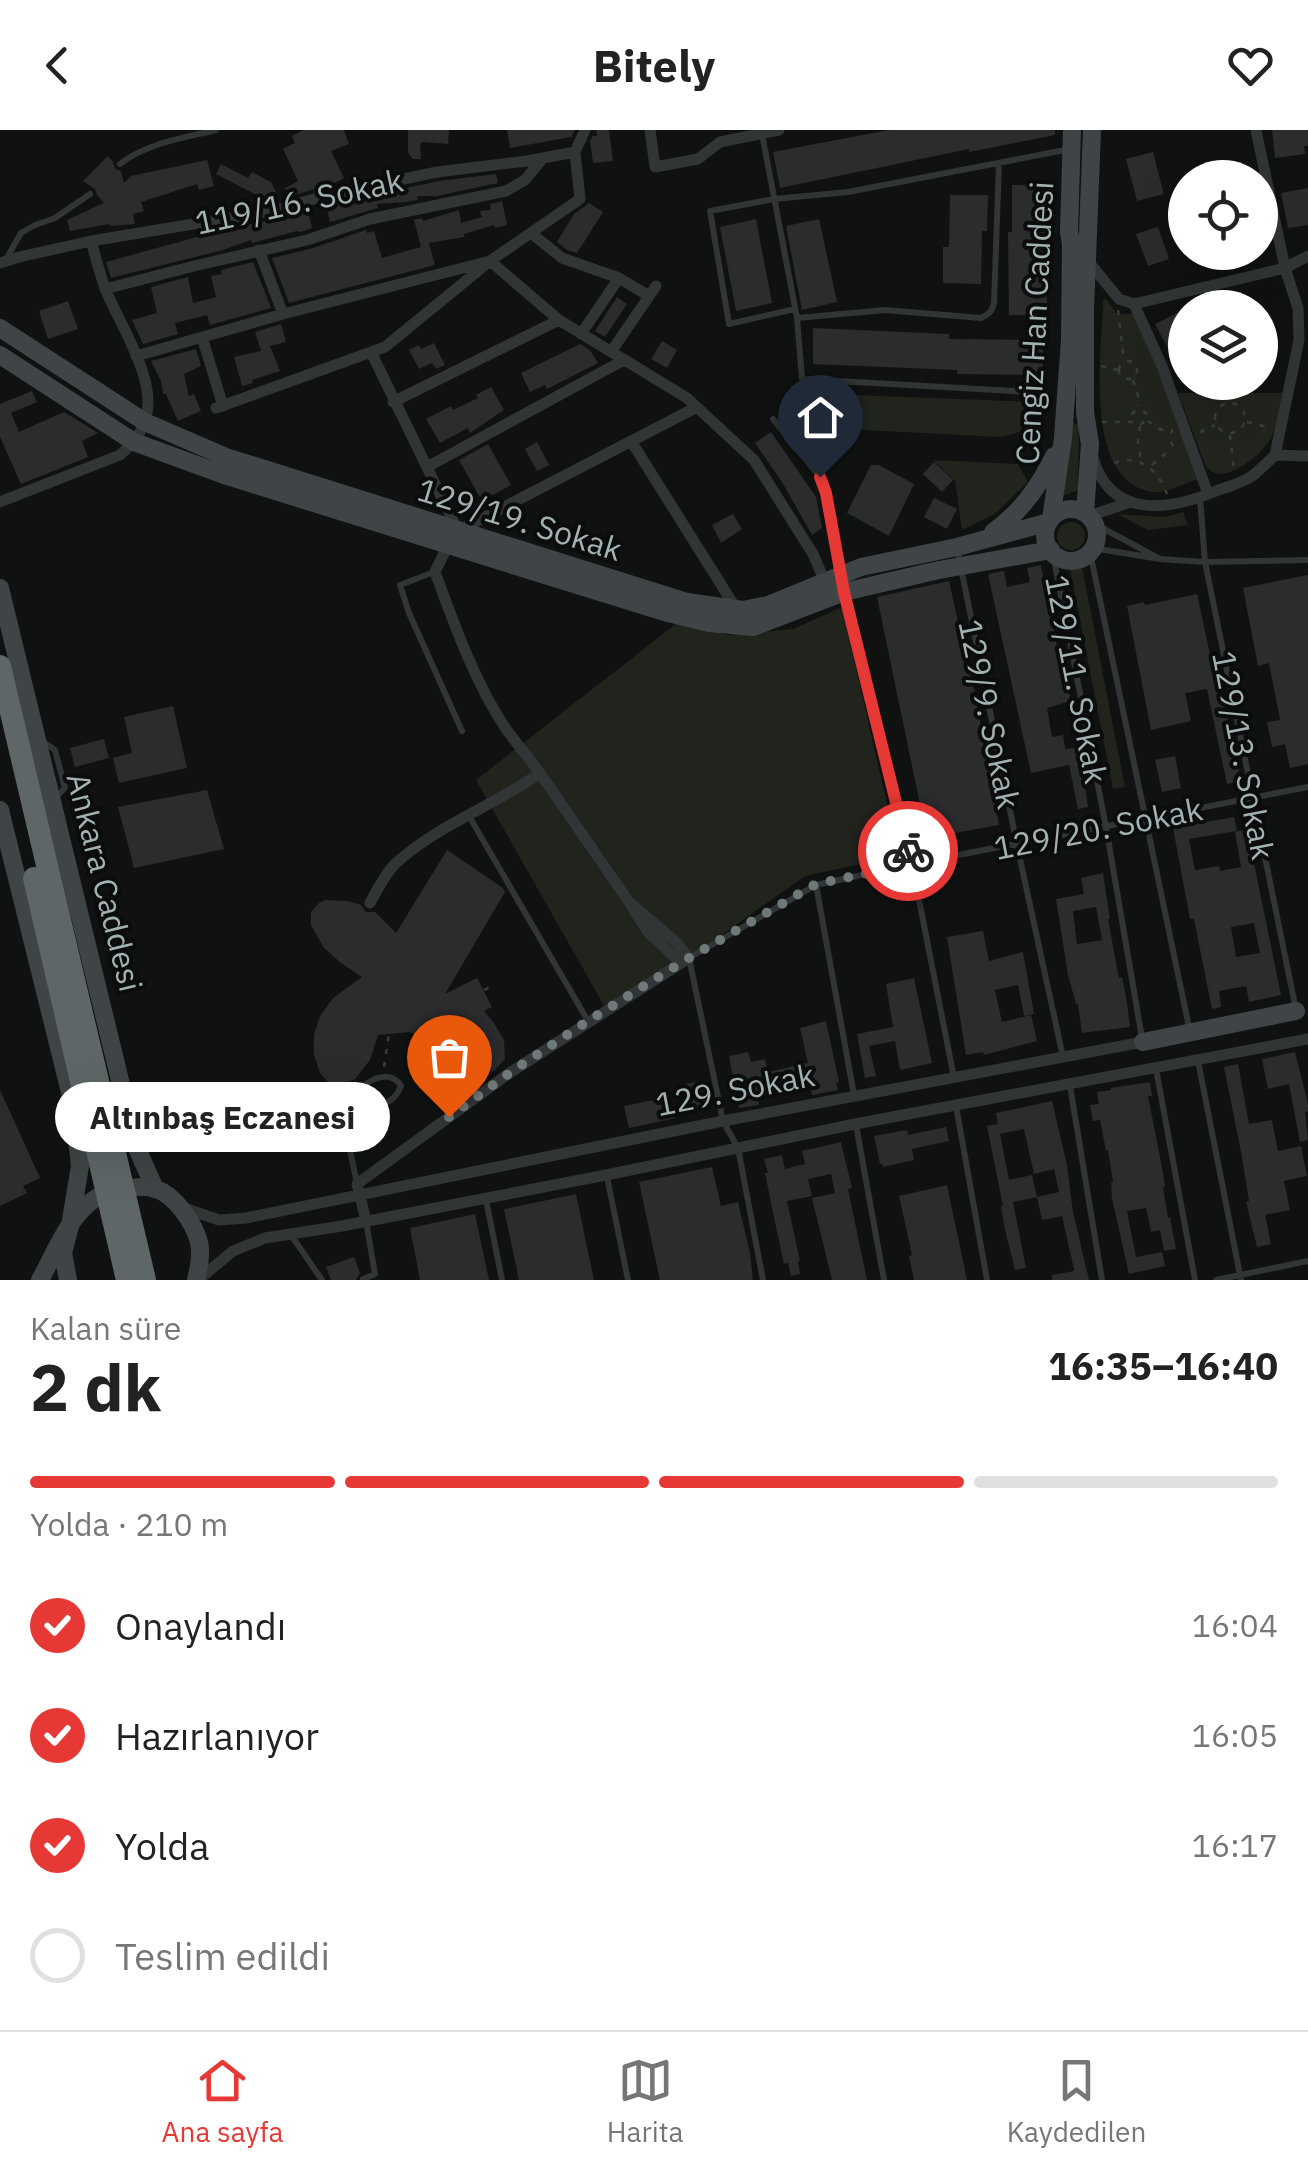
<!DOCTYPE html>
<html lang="tr">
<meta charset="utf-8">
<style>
:root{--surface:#fff;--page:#f2f2f2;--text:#222;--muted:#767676;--line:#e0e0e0;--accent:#e63834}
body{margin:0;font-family:"IBM Plex Sans",sans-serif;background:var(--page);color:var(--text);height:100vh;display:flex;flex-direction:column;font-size:38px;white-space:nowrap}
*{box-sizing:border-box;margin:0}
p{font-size:32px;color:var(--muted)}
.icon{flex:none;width:55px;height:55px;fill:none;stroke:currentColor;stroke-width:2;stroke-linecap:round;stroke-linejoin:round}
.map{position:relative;height:1150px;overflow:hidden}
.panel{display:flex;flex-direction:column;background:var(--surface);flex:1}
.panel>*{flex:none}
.controls{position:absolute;left:1168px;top:30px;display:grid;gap:20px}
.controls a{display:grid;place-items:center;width:110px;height:110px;border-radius:50%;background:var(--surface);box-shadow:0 10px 40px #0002;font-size:50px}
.pin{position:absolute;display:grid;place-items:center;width:85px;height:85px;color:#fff;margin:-102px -42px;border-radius:50% 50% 50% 0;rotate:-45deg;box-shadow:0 0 10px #0007}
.pin .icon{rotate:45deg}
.courier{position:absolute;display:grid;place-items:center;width:100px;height:100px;margin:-50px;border:8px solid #e63834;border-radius:50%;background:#fff;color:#222;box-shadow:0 2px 12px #0007}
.bubble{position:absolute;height:70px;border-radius:35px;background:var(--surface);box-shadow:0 10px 40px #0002;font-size:32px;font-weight:800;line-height:70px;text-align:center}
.headline em{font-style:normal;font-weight:800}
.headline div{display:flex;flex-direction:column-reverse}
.headline{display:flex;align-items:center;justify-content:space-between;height:170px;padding:0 30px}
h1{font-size:65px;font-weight:800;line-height:75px}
.bar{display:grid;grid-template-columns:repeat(4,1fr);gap:15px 10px;align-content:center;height:120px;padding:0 30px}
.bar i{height:12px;border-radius:8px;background:var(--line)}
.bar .active{background:var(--accent)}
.bar p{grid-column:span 4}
ol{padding:0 30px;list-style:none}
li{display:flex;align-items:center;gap:30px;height:110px}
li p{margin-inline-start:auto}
li .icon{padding:10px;border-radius:50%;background:var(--accent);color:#fff;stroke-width:4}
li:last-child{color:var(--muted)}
li i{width:55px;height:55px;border:5px solid var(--line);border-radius:50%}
header{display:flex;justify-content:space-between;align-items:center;height:130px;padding:0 30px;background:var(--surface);font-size:45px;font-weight:800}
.dock{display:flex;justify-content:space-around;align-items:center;height:140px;border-top:2px solid var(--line);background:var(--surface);font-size:28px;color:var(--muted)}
.dock a{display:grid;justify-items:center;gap:5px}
.dock .active{color:var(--accent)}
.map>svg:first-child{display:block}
.green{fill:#20241d}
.building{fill:#2b2c2d;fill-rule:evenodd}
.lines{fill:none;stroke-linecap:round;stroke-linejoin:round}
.path{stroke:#373d3d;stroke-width:2.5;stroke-dasharray:5 8;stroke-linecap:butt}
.lane{stroke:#313536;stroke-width:6}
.street{stroke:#313536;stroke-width:11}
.secondary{stroke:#3f4546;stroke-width:18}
.highway{stroke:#5e6667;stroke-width:22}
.done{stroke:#6f7979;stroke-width:10;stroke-dasharray:0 18}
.route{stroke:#e63834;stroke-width:12}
.labels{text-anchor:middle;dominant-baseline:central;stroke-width:8;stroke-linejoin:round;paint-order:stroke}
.street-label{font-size:32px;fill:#a2b1b1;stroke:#0b0c0c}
</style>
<header><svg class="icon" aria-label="back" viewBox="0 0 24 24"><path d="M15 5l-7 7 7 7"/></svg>Bitely<svg class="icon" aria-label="heart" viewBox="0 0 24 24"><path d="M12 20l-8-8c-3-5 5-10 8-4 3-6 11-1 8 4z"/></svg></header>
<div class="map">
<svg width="1308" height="1150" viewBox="0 0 1308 1150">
<rect width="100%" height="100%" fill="#101111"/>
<path class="green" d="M1106 169 1117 184H1134L1154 229 1198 349C1185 353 1165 364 1153 362 1082 352 1102 221 1103 171Z
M799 263 1037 272 1020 302 1001 307 825 298Z
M1178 263H1282C1280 276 1278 292 1273 304 1266 321 1240 342 1221 344 1214 344 1211 341 1206 337Z
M1073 293 1079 294 1078 360 1060 367Z
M933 330 1018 334 1028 352 996 383 962 400 955 351Z
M1183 382 1188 395 1148 400 1117 384 1165 387Z
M1057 406a14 14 0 1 1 28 0a14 14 0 1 1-28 0Z
M1082 437 1125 657 1113 659 1070 439Z
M842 477 899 726 805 746 689 828 607 881 476 650 677 493 728 505 793 499Z"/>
<path class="building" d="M304 0H344L349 14 331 21 344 48 330 55 290 66 285 58 298 51 283 19 295 13 292 6Z
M408 0H449L448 14 423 12 420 14 421 29H413L408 23Z
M507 0H575L571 7 510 18Z
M596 0H609L613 31 593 33 590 11 593 6H597Z
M889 0H1055V5L969 22V19L780 58 773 22Z
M1272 0H1308V16H1304L1305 24 1275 28Z
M1153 22 1164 64 1137 71 1126 29Z
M108 26 113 32 115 39 121 41 124 53 131 46 207 30 214 56 199 60 197 54 141 72 144 81 133 84 135 94 110 96V94L70 101 67 90 104 73 97 65 95 59 83 51Z
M221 34 248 48 252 42 271 52 277 64 270 72 216 44Z
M496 44 498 53 437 66H417L418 70 406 72 377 74 378 78 330 92 326 75 439 51Z
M1012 55H1050V91H1046L1047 185H1009L1008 102H1012Z
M1308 58V95L1288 98 1281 63Z
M950 65H988L987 101H982L981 154 943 153V117H949Z
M502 71 507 95 495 98 494 95 464 104V107L429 113 435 135 289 173 272 128 310 119 366 100 367 103 374 101 382 128 403 122 421 117 414 90 422 88 423 91 459 80 461 93 482 87 480 81 491 80 490 74Z
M589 73 603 82 577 123 567 120 557 112 574 84Z
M308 81 312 98 304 101 298 102 297 101 252 113 251 110 223 120 111 148 106 132 215 102V104L238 96 274 90Z
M756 89 772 173 736 181 720 97Z
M819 89 837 172 802 180 786 96Z
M1158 97 1169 129 1148 136 1136 104Z
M253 132 271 178 210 195 207 185 175 193 178 204 143 214 132 190 157 183 151 157 188 147 193 173 216 167 211 146 222 144 221 140Z
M617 167 627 174 605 207 595 201Z
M68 171 78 199 48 209 39 181Z
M1181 181 1185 188V251L1155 194Z
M281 194 286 212 270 216 280 241 252 250 253 253 242 256 234 227 261 221 255 202Z
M813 198 949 204V209L1043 210V245L957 244V240L813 234Z
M662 211 677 220 667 238 651 229Z
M434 213 445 235 436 239 432 233 419 239 409 220 419 215 421 219Z
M580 214 590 220 598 233 547 259 545 255 530 262 521 243Z
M196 219 201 236 184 244 189 266 194 264 201 281 178 291 166 264H163L161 251 151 231Z
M491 257 504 280 470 303 468 298 440 313 426 289 451 276 453 280 478 268 476 265Z
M32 261 37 272 11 283 19 302 64 282 98 303 82 311 88 327 21 354 0 307V274Z
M771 302 816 367 822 398 812 405 782 352 755 313Z
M537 312 549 335 537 341 525 319Z
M488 314 511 355 482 371 459 330Z
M934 332 953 350 942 362 923 344Z
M871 335H879L914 354 889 406 847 383Z
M934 368 957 379 947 399 924 387Z
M733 384 742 399 721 413 712 395Z
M1041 435 1062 541 1065 540 1071 571 1047 578 1052 607 1063 605 1065 619 1079 617 1088 677 1078 679 1069 635 1031 643 988 444 1004 441 1007 457 1030 452 1027 438Z
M1308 445V634L1290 638 1285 614 1272 617 1267 592 1280 590 1269 533 1258 536 1243 458Z
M949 451 963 515H966L999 695 927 708 877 467Z
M1197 464 1217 557 1221 556 1241 651 1227 654 1207 559 1185 563 1191 591 1151 600 1127 476 1144 472 1145 475Z
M173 576 187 638 119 653 113 628 132 623 124 587Z
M104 609 109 628 75 637 70 618Z
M1175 626 1181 658 1162 662 1155 630Z
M207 660 224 719 134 738 118 677Z
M1234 687 1237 701 1189 709 1195 740 1219 736 1220 741 1241 737 1235 702 1247 699 1281 865 1249 872 1246 856 1219 861 1221 877 1212 879 1194 789H1190L1173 698ZM1254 793 1260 823 1236 827 1231 797Z
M447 720 503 758 505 762 445 864 477 848 492 877 484 881 494 893 504 910 505 929 494 941H472L441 928 423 908 410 902 378 905 370 930 355 949 342 955 329 953 320 943 314 925V905L317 895 320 886 333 868 362 847 341 833 324 818 311 795V782L319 773 325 770 348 771 361 775 366 782H375L396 803Z
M1103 743 1110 789H1108L1119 848 1122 847 1126 866 1130 897 1082 903 1078 874H1076L1068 845 1056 769 1084 764 1081 748ZM1096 777 1102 810 1077 814 1073 781Z
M983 801 989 831 1023 822 1034 884 1024 886 1018 855 995 860 1002 892 1031 885 1037 911 984 925 983 922 966 925 947 807Z
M914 848 932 933 900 940 895 911 869 916 876 946 865 948 857 904 893 897 886 854Z
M826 891 839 952 836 953 838 960 812 965 810 957 758 968 759 975 739 978 729 926 748 922 751 932 765 929 768 942 808 933 800 898Z
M1295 922 1308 974V981L1305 982 1308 1010 1300 1012 1289 954 1268 959 1262 929Z
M1238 934 1249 994 1272 990 1278 1021 1301 1016 1307 1046 1284 1051 1290 1080 1265 1085 1271 1114 1257 1117 1246 1072 1249 1071 1242 1027 1224 937Z
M701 951 707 979 692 982 686 954Z
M1150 952 1152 966H1148L1163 1042 1165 1057H1163L1168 1088H1170L1176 1119 1164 1121 1160 1100 1151 1102 1146 1078 1127 1081 1136 1127 1162 1122 1165 1136 1129 1144 1112 1068 1111 1053 1113 1052 1108 1020 1106 1021 1100 990 1093 991 1090 975 1099 974 1097 962 1111 960V958Z
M0 960 40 1048 23 1056 27 1063 0 1076Z
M659 969 676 988 629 998 624 976Z
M1052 971 1067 1035 1073 1082 1089 1150H1052V1145L1074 1141V1139L1062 1086 1042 1090 1037 1067 1059 1062 1054 1039 1034 1044 1024 999 1000 1004 1009 1050 1032 1045 1037 1067 1013 1072 1026 1138 1015 1140 1005 1100 1001 1076H1003L987 996 998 994 996 983Z
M946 997 949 1011 912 1019 914 1030 883 1037V1034H880L874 1006 907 1000 908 1005Z
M841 1012 852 1058 848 1059 867 1150H832L812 1068 835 1063 831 1044 808 1049 812 1066 787 1071 800 1131H798L800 1144 791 1146 788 1133 784 1134 777 1102 765 1043H768L764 1029 782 1025 785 1039 805 1034 802 1021Z
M712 1037 721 1076 738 1072 750 1123 753 1150H660L639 1052Z
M947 1055 967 1150H914L909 1126 912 1125 899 1066Z
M576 1064 594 1150H519L504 1079Z
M475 1084 489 1150H420L410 1098Z
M354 1127 360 1143 356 1150H331L326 1137Z"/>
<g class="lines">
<path class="path" d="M1118 180 1124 232
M1119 240a9 9 0 1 1 18 0a9 9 0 1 1-18 0Z
M1101 236 1118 240
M1133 250 1138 265V276
M1215 288a15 15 0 1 1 30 0a15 15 0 1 1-30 0Z
M1148 291 1157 298 1171 303
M1102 292H1133L1140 295 1146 290V283L1142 280 1135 281 1132 284 1133 292
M1247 292 1268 297
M1140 296 1138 312 1141 332
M1173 299C1168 308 1171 316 1179 321
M1200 302 1215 295
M1230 305 1234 342
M1114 333C1141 323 1158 341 1167 364
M1152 335 1172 318
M484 860 495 855
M384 937 389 903"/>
<path class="lane" d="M762 4 797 188 885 180 981 188C989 184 992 182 994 173L999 33
M120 34C147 13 183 8 216 0
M5 131 21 103 35 95 55 88 90 64
M795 179 729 194 710 81 774 69 848 62 1070 19
M797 188 802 249 1047 263
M773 289 820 347 826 363 842 443
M1200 368 1205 432 1296 880
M957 418 1017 715 1063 927
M1093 418 1160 429 1095 394
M1090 422 1190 902
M1053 424 1106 697 1142 908
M1160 429 1205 432 1308 430
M434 442 400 455 409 483 462 601
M844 465 912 734 954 948
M42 611 55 620 65 658 56 667
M469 686 588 891
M816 755 854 965
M1198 931 1241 1150
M1156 939 1195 1150
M1070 956 1102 1150
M956 976 987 1150
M856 995 884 1150
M607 1047 628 1150
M357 1053 340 973 359 968C376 979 393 976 401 956 393 942 376 946 365 955L359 968
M486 1070 502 1150
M291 1105 322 1150
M363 1149 375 1144 366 1091
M763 1150 738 1018 723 991 689 828 816 755 912 734 1308 657
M1216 1150 1308 1131"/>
<path class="street" d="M650 0 655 37 698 29 720 12 779 0
M1256 0 1285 138 1298 178 1299 210 1275 325
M531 103 562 128 619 148 649 166
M259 120 283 184
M1087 130 1119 169 1134 174 1162 236 1208 364
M0 133 19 127 91 111 272 81 328 65 437 42 527 31 575 22 585 0
M105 159 194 136 307 110 370 89 506 61 525 50 543 28
M1134 174 1285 138 1308 126
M581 204 619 148
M202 207 223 276
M371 222 458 401
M611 222 656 156
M136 226 283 184 490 131 559 190 687 268 754 330 813 424 825 452
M393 272 559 190
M216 278 385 217 490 131 580 69 575 22
M631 311 737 480
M1093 328C1111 389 1168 381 1216 361 1227 357 1242 353 1252 346 1260 340 1268 332 1275 325L1308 326
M427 337 624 230
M0 372 120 325C132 314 142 303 146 287 157 251 121 196 107 163 100 146 96 128 91 111
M1089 386 1128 373
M540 643C529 628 517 614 506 599 475 553 454 494 435 442L448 415 458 401 697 277
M370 773C377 760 385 744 395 734 437 695 494 676 540 643L629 772
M181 1077 219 1090 246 1088 723 991 1143 912
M366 1091 357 1054 511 942 689 828 676 812 629 772 648 802 681 833
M198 1150 233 1121 265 1108 342 1096 606 1045 855 994 1308 909"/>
<path class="secondary" d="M0 198 145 292 226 327 687 472 743 480 768 475 861 437 957 417 1049 392
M0 225 134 312 227 346 664 482 709 493 753 497 844 462 939 440 1051 420
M1045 405a26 26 0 1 1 52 0a26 26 0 1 1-52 0Z
M1085 383 1090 314 1085 282V180L1092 0
M1051 389 1063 308 1070 210 1071 114 1069 102 1072 0
M993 402C1021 382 1039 357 1054 326
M0 458 136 1016 155 1059
M0 680 73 974 80 1036 70 1096 63 1123 68 1150
M1143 912 1296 881
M40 1150C55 1123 69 1085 96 1068 109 1060 141 1054 156 1059 175 1065 194 1093 199 1112 202 1124 199 1138 196 1150"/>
<path class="highway" d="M0 536 145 1150
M34 748 127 1150"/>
</g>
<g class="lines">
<path class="done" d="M449 987 511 942 588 891 689 828 816 754 912 734 908 721"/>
<path class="route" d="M820 347 826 363 844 462 908 721"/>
</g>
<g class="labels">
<g class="street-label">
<text transform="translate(299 71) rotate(-12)">119/16. Sokak</text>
<text transform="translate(1034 193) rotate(-87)">Cengiz Han Caddesi</text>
<text transform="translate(520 389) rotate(17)">129/19. Sokak</text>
<text transform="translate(1077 549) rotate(79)">129/11. Sokak</text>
<text transform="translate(990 584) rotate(78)">129/9. Sokak</text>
<text transform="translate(1244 625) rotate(79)">129/13. Sokak</text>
<text transform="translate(1098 698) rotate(-11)">129/20. Sokak</text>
<text transform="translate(105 752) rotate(76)">Ankara Caddesi</text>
<text transform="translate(735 959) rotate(-11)">129. Sokak</text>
</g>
</g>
</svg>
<div class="controls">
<a><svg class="icon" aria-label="locate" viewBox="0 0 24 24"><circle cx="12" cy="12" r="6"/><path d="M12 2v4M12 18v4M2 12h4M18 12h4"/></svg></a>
<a><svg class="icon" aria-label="layers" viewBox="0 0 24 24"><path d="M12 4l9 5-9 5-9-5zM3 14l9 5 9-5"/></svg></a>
</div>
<div class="pin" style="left:449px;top:987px;background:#ea580c"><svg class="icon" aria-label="bag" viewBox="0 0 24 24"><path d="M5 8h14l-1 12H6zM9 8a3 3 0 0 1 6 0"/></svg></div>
<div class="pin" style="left:820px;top:347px;background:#1f2937"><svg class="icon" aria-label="home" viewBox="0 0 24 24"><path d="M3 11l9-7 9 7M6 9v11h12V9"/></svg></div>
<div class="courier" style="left:908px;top:721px"><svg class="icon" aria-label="bike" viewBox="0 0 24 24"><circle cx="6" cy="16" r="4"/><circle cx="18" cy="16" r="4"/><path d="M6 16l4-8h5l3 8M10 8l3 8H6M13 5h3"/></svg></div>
<div class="bubble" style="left:55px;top:952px;width:335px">Altınbaş Eczanesi</div>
</div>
<section class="panel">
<div class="headline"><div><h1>2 dk</h1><p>Kalan süre</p></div><em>16:35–16:40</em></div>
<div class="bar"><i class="active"></i><i class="active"></i><i class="active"></i><i></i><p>Yolda · 210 m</p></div>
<ol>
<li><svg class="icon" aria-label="check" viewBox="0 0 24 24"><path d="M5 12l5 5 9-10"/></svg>Onaylandı<p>16:04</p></li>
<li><svg class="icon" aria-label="check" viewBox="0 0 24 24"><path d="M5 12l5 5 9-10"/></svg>Hazırlanıyor<p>16:05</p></li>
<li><svg class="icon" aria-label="check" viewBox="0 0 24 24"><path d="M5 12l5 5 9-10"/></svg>Yolda<p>16:17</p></li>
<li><i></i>Teslim edildi</li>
</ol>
</section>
<nav class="dock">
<a class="active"><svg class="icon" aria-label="home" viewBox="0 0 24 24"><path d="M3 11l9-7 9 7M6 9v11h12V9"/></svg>Ana sayfa</a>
<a><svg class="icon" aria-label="map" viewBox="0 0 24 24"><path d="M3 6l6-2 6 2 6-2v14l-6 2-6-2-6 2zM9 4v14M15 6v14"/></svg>Harita</a>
<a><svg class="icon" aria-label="saved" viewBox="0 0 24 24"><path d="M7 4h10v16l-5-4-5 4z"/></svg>Kaydedilen</a>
</nav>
